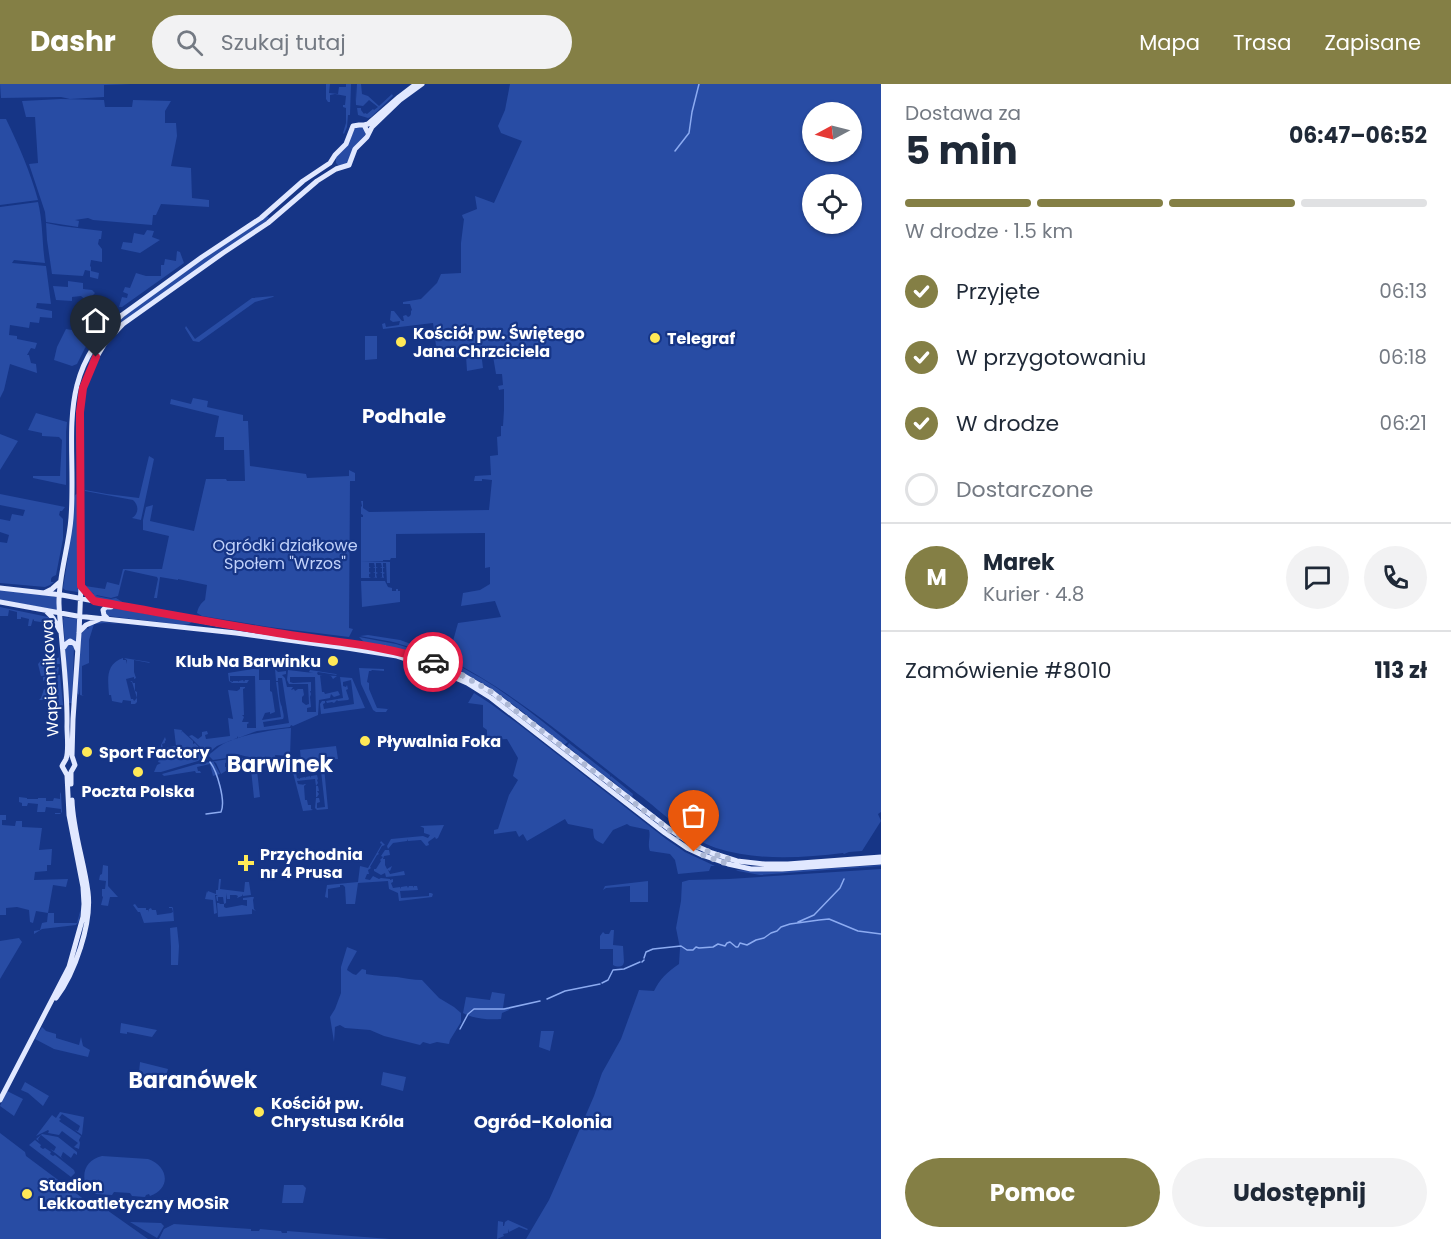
<!DOCTYPE html>
<html lang="pl">
<meta charset="utf-8">
<style>
:root{--surface:#fff;--page:#f2f2f3;--text:#1f2937;--muted:#747a83;--line:#e0e1e3;--accent:#847f45}
body{margin:0;font-family:Poppins,sans-serif;background:var(--page);color:var(--text);height:100vh;display:flex;flex-direction:column;font-size:22px;white-space:nowrap}
*{box-sizing:border-box;margin:0}
p{font-size:20px;color:var(--muted)}
.icon{flex:none;width:33px;height:33px;fill:none;stroke:currentColor;stroke-width:2;stroke-linecap:round;stroke-linejoin:round}
.map{position:relative;flex:1;overflow:hidden}
.details{display:flex;flex-direction:column;background:var(--surface);width:570px}
.details>*{flex:none}
.needle{width:39px;rotate:263deg}
.buttons{position:absolute;left:802px;top:18px;display:grid;gap:12px}
.buttons a{display:grid;place-items:center;width:60px;height:60px;border-radius:50%;background:var(--surface);box-shadow:0 2px 4px #0004;font-size:30px}
.pin{position:absolute;display:grid;place-items:center;width:51px;height:51px;color:#fff;margin:-62px -26px;border-radius:50% 50% 50% 0;rotate:-45deg;box-shadow:0 0 6px #0007}
.pin .icon{rotate:45deg}
.courier{position:absolute;display:grid;place-items:center;width:60px;height:60px;margin:-30px;border:4px solid #e11d48;border-radius:50%;background:#fff;color:#222;box-shadow:0 2px 8px #0007}
.summary em{font-style:normal;font-weight:700}
.summary div{display:flex;flex-direction:column-reverse}
.summary{display:flex;align-items:center;justify-content:space-between;height:102px;padding:0 24px}
h1{font-size:39px;font-weight:700;line-height:45px}
.bar{display:grid;grid-template-columns:repeat(4,1fr);gap:9px 6px;align-content:center;height:72px;padding:0 24px}
.bar i{height:8px;border-radius:4px;background:var(--line)}
.bar .active{background:var(--accent)}
.bar p{grid-column:span 4}
.line{display:flex;align-items:center;gap:15px;padding:0 24px;border-top:2px solid var(--line)}
.line div{flex:1}
.round{display:grid;place-items:center;flex:none;width:63px;height:63px;border-radius:32px;background:var(--page)}
ol{padding:0 24px;list-style:none}
li{display:flex;align-items:center;gap:18px;height:66px}
li p{margin-inline-start:auto}
li .icon{padding:6px;border-radius:50%;background:var(--accent);color:#fff;stroke-width:4}
li:last-child{color:var(--muted)}
li i{width:33px;height:33px;border:3px solid var(--line);border-radius:50%}
.cta{display:flex;gap:12px;margin-top:auto;padding:12px 24px}
.cta a{flex:1;height:69px;border-radius:36px;background:var(--accent);color:#fff;font-size:24px;font-weight:700;line-height:69px;text-align:center}
.cta a+a{background:var(--page);color:var(--text)}
header{display:flex;align-items:center;gap:36px;box-sizing:border-box;height:84px;padding:0 30px;background:var(--accent);color:#fff}
header strong{font-size:28px}
nav{display:flex;gap:33px;margin-inline-start:auto;font-size:21px}
.search{width:420px;height:54px;background:var(--page);display:flex;align-items:center;gap:15px;box-sizing:border-box;padding:0 21px;border-radius:33px;color:var(--muted);font-size:22px}
main{display:flex;flex:1;min-height:0}
.map>svg:first-child{display:block}
.green{fill:#284ca4;fill-rule:evenodd}
.lines{fill:none;stroke-linecap:round;stroke-linejoin:round}
.stream{stroke:#8cabf1;stroke-width:1.5}
.major{stroke:#e1e8ff;stroke-width:5}
.done{stroke:#adb8d5;stroke-width:6;stroke-dasharray:0 10.8}
.route{stroke:#e11d48;stroke-width:8}
.poi-dot{fill:#ffe957;stroke:#163586;stroke-width:2}
.labels{text-anchor:middle;dominant-baseline:central;stroke-width:4.5;stroke-linejoin:round;paint-order:stroke}
.poi-label{font-size:16px;font-weight:bold;fill:#fff;stroke:#163586;text-anchor:start}
.park-label{font-size:16px;fill:#c0d1fa;stroke:#163586}
.street-label{font-size:16px;fill:#fff;stroke:#163586}
.neighbourhood-label{font-size:18px;font-weight:bold;fill:#fff;stroke:#163586}
.quarter-label{font-size:20px;font-weight:bold;fill:#fff;stroke:#163586}
.district-label{font-size:22px;font-weight:bold;fill:#fff;stroke:#163586}
</style>
<header>
<strong>Dashr</strong>
<div class="search"><svg class="icon" aria-label="search" viewBox="0 0 24 24"><circle cx="10" cy="10" r="6"/><path d="M15 15l6 6"/></svg>Szukaj tutaj</div>
<nav><a>Mapa</a><a>Trasa</a><a>Zapisane</a></nav>
</header>
<main>
<div class="map">
<svg width="881" height="1155" viewBox="0 0 881 1155">
<rect width="100%" height="100%" fill="#163586"/>
<path class="green" d="M0 0H131L104 1V13L70 15 61 13 1 14Z
M326 0H330L329 9 338 10 339 3H346V0H351L350 31H348L347 43 344 50 343 49 346 39V24L343 23V21H345L346 12 335 10 330 11V10V18H328L326 15Z
M355 0 356 16 357 0H361L362 10 368 12 379 22 392 10 393 12 371 33 368 34 358 31 357 24H361V26L364 30 365 29 367 30 373 25 374 26 378 23 369 16 363 22 356 21Z
M510 0H881V728L878 730 881 737 862 767 849 768 844 770 843 769C802 774 756 777 716 764 685 753 664 729 638 710 577 663 517 610 448 575L458 539 501 533 495 517 461 522 463 509 480 506 490 500V483L485 484V449L396 450V474H391L390 476H383V477H361L390 478V499H387L386 479H383V483H385L383 484V488L385 489 383 490 384 494 380 493H382V489H380L382 488V484H380L382 483 381 479H376V483H378L376 484V488L378 489 376 490 377 494 373 493H375V489H373L375 488V484H373L375 483 374 479H369V483H371L369 484V488L371 489 369 490V493L371 494H361V433H363V431L361 430V423L362 422 361 417H363V424L369 428 489 426 492 396 482 395V397H474L475 392 491 391 490 372 498 371 497 353 501 352V342H503L504 326V305L499 306 498 302 503 301 502 290H496L492 266 481 268 483 284 467 287 466 272 452 274 451 268 437 269 433 239 383 245 382 240 385 239 386 243 399 241 400 237 393 238 390 236 391 227H394L402 237H404L403 232 406 231 408 233 410 232 411 230V227L412 226 410 220H403V218L421 215 437 199 441 190 461 189V159L464 135 463 134 462 131 477 125 475 112 494 119 522 57 501 49 498 42 505 26ZM813 28H852V68H813ZM813 100H852V140H813Z
M61 15 104 16 105 23H132L133 16 171 17 165 27V39H176L177 52 171 82 191 84 192 114 209 116V123L161 120 156 131H153L152 141 93 136 88 134 75 136 79 137 78 143 46 138 45 128 29 80 38 79 35 33H26L22 17Z
M0 35H6C19 62 30 87 38 116L0 121Z
M359 43 365 44V51L354 63 348 79 339 82 336 79V73L347 62 354 45Z
M38 118C43 138 42 159 45 179L14 176 12 179 46 182 51 220 37 219 36 224 52 227V234L40 233 39 239 30 238 29 244 10 241 9 251 17 252V255L37 259 35 265 31 264 27 271H29L31 279 36 280 37 289 10 280 4 306 0 314V123Z
M267 132 269 134 265 138 125 237 91 280 88 278 107 248 122 233 211 169Z
M46 139 61 142 102 147 101 155H99L98 160 102 165V178L91 176 90 182 91 183V187L99 189 98 195 90 193V187L85 186 83 192 52 190 47 156Z
M147 146 154 147 152 153 160 156 140 169 121 165 123 158 132 159 134 149 144 151Z
M177 167 180 168 184 179 122 223H119L122 213 127 214 128 210 123 208 125 203 130 204 136 189 146 192H161V181H164L165 175 176 177Z
M68 197 83 199V205L92 206 95 209 87 217 81 212 72 213V217L56 216 53 202 68 203Z
M274 212 273 213 255 218 199 258 193 257 185 244 186 242 195 255 252 214Z
M66 245 95 250 85 264 77 280 72 282 54 276 57 263Z
M365 252H377V275L365 276Z
M193 314 208 317 207 323 243 331V337H248L250 382 306 390 307 394 349 392V386L355 389V397H350L349 544 353 545 349 553 269 543 202 532 197 529C198 524 200 520 205 516L207 501 178 495V496L160 493 157 514H154L158 495 157 493 125 486 124 488 118 512 111 514 96 511 97 512 111 515 116 514 124 519 96 514 88 510 90 509 94 510 88 506 85 502 105 505 107 498 119 501 123 485H162L169 452 143 446V436L146 423 153 421 150 437 194 447 206 395H226L227 397H245L244 366H224V353H215L219 332 170 320 171 315 191 320Z
M36 329 67 338 66 348V401L33 394V392H60L62 356 59 353 42 352V349L28 346Z
M0 350 18 357 0 386Z
M149 372 154 375 141 436 132 434C139 430 139 421 133 416L85 407V406L107 410 139 414Z
M78 409 79 507 78 508 65 506 63 504 68 473 74 414 75 411Z
M0 410 65 423 62 427H60L59 431 63 435V455L56 491 52 493 51 495V498H54L50 501 45 503 0 499V458L7 459 9 451 0 448V435L10 437 12 430 23 432 25 426 0 421Z
M361 497H385L388 503 392 504V507H396V505H398V507H400V518L362 523Z
M0 506 52 512 54 513 56 512 58 526 0 516Z
M0 523 48 533 55 542H47V539L34 537V536L33 535 31 542H28L29 535 21 533V535H17V528L9 526 8 532H0Z
M108 523 152 531 177 533 193 537 189 540 184 541 107 532 104 527Z
M63 533 77 535 76 559 65 558 63 536 64 535Z
M95 538H104L124 540 104 539 94 540 89 556V579L82 582V611L84 612 80 611V603L79 611 77 609 78 613 76 606 80 552 86 543 88 545 89 544 88 541Z
M368 551 400 556 414 561 446 570 445 574 393 558 360 552Z
M359 553 396 560 439 573 444 576 439 578 390 563 364 558Z
M51 554 58 555 60 580H56V575L54 574V581L50 583V585L59 583 58 590 41 592 38 580 39 579 41 576 45 574 50 575V581L52 582V574H58L59 573 58 555Z
M71 559 74 563 72 620 71 619H69L65 562Z
M123 574V576H126L127 580V576L124 574 149 578 150 579 134 576V588L136 594 134 595V593L126 595 131 615H133L134 617 137 614 132 598 130 597H132L133 599H135V607L137 608V618L135 620H131V617L123 616 122 619 112 617 111 611H109C108 596 105 580 123 574Z
M447 577C459 581 470 588 481 594 512 613 540 635 568 658L564 661C537 640 511 617 482 599 473 593 452 586 447 577Z
M259 584V596H270V607L272 608 275 628 270 630V628L265 629 262 636 281 633 276 598H278C279 606 279 617 282 623 282 626 285 632 283 635L263 638 264 643 289 639 282 594H278V597H276L275 585 278 588 286 587V590L282 591 285 594 287 603H293L291 606 294 605 295 607 298 605H303L304 611 302 613V618L306 621 309 620 308 600H289L287 596 288 586 313 589 309 588 310 586 336 590 337 591 318 588 317 589 318 591 337 592 333 595 331 592 320 591 322 608H324L325 610 338 607 340 611 334 613 331 610 330 614 319 616 318 631 293 642 291 641 290 643 257 647 238 654 237 652V654L217 662 207 670 189 652 192 651 198 655 202 652V648L207 647 208 650 205 651 206 655 230 652 228 634 233 635 228 606 237 607 240 605V603H245V604L243 605 244 631H242L244 633 242 638H248L249 639 247 640V644H256L255 592H230V597L233 598V597H238V598L239 597 243 596 244 598 245 596H249L247 599H232L229 597 228 589ZM290 593H315L316 628H307V624L311 623 310 613 311 610 310 607H311V598L293 599 290 598Z
M359 584 384 585V587L372 586 371 587H369L367 598 369 599V605L377 624 388 625 389 623 386 628H376L373 626 361 600Z
M60 591 63 620V625H59L57 612 45 613 44 616H39L41 614 44 605 46 606V609H56V603H58L57 593H48L43 597V593Z
M340 593 352 594 365 624 321 630 320 620 322 617H325V619L323 620 324 625 354 620 351 596 343 598V602L346 603 347 601 348 605 346 606 349 615 348 616 338 617 337 616 334 619 332 618 327 619 326 617 343 614Z
M474 609 491 620 517 639 666 755 685 768 715 782H711L709 787 678 790 675 776 670 770 650 767C647 760 651 753 649 746L630 742 627 740 613 746 603 760C593 755 594 755 593 745L568 740 565 735 527 757 523 750 519 753 516 747 494 750V746L498 745 509 711 518 696 513 692 518 674 507 655 490 656 487 654V646L483 643V621L468 619Z
M291 644 290 672 275 671 276 677C262 674 249 674 237 670L241 672 213 676 208 671C213 668 218 663 223 660 238 652 273 645 291 644Z
M174 645 182 646 181 649 182 647 193 657V660L195 659 206 671 198 677 161 688H154L157 681 161 679 158 678 161 670V661L165 653 166 656 165 657V659L162 660 163 664 176 662Z
M569 659 610 691V693L611 692 633 710 632 714 610 695 604 692 567 662Z
M336 662 338 675 301 677 300 666Z
M235 674H251L276 678 264 676 263 679 256 677 260 713 254 714 250 676 225 679V683H228L229 685 221 690 216 679 213 677 220 690 213 692 210 680 197 683 198 687H200L201 689H196L195 687 164 692 162 690 197 680Z
M291 681 308 683H324L328 725 317 726 315 724 316 714H319L320 718 317 719V724L325 723 321 687 296 689 297 694 300 695V694L305 693V694L306 693 310 692 311 694V692L317 691 318 695 317 696 318 699 316 702H318L319 707H317L319 710 317 713H316V702L315 695 297 697 298 700 305 701 303 700H306L304 702 305 716H307L308 721H311V725L313 726 303 727Z
M54 708H60L61 710 62 728 60 730H55V729H61V725L46 723 45 728H37L38 720 28 719 27 722H22V719L19 718V713L27 714V715H38V714H46V717H53L54 714 60 715V708Z
M0 731H6V736H2V741L15 742 16 737H22V743L42 744 39 766 52 765 51 781H47V787L35 788 34 796 68 795 66 803 53 801 48 829H54V839H77L81 824 79 837 76 841 42 845 34 850V847L40 846 42 839 47 838 48 829 36 827 33 839 30 838 29 826 17 823 6 824V831H0Z
M444 741 438 754 436 755 435 753 428 758 429 761 426 762 421 756 408 757 407 755V757L393 759 388 765 387 762 391 755 423 752 428 754 430 751 424 749V744L420 742Z
M381 757 385 761 382 762 378 769 379 770 377 771 370 783 371 784 368 786 369 790H367L365 795 370 796 373 792 379 795 381 794 390 795V796L393 795V798L391 799 393 804 400 803V805L401 803 407 802 408 804 409 802H413L414 804V802H417L418 806 400 807 401 814 429 812V809H431L433 810 432 813 399 817 398 809 389 805 388 797 358 799 355 820H346L345 803 343 801H340V803L328 805V814L325 813 327 801 358 798 360 782 368 784 382 760 380 759Z
M385 766H389L390 771 384 772 383 775H385V781L387 785 392 782 390 787 388 786 390 790 404 787 405 791 386 793 385 789 381 791 374 787V785H376L381 777 380 776 383 773 381 772Z
M103 781 108 782V802L118 813H110L108 822 101 821 103 813 102 812V805H105L106 797 99 796 100 791 102 790Z
M881 781V782L760 791 738 787 736 786 776 788Z
M881 785V1155H526L549 1116 557 1098 594 1012 602 989 621 955 639 906 654 907C660 895 667 888 679 880L680 864 676 844 681 817 682 798 689 796 729 795Z
M219 795H221L220 805 244 808 245 798H249L251 811 243 812 242 810V812L237 814 238 812 236 811H230V815H227L226 809V819L224 820 223 813H218V817H217L216 812 218 811H215L217 829 214 830 213 816 205 815 207 807V809L208 807 216 810V806H218Z
M648 797V818H630V802L606 804 603 806 605 802Z
M251 813H254L253 816 254 825 256 827 252 825V830L218 833 217 819H219L220 820H224V823L226 824 242 821 247 822V816H243V814Z
M135 820 138 824H146V826H148V828L149 825 151 824 152 826H156L157 831 171 829 173 828 172 824H169V823H172L173 824 174 837 144 839 140 828H138L133 821Z
M177 843 179 862 178 881H171V863L170 844Z
M611 846H614L613 861 623 862 624 878 623 881C620 883 617 883 613 881V865H600V852L603 848 605 850H609Z
M19 854 22 858 0 895V857Z
M347 863 357 867 348 883 347 886 353 890 356 891 362 885 366 886V890C377 892 386 892 397 893 405 894 413 896 422 896L439 914 454 923 461 929V938L450 956 449 960 437 958 430 960 423 958 420 961 384 952 370 946 345 944 340 941 335 943 334 958 330 933 335 925 341 909V883Z
M492 908 505 910 503 924 510 923 509 926 502 929 501 935C489 936 474 935 463 929L466 913 490 916Z
M121 939 157 946 152 953 127 948V950L120 949Z
M42 943 46 947 56 950V954L79 961 81 953 83 962 90 966 88 973 54 965 35 955Z
M541 947H554L550 967 539 963Z
M140 978 168 985 165 996 139 989Z
M383 988 406 993 403 1007 381 1001Z
M25 998 49 1012 43 1022 28 1009 21 1006Z
M7 1007 23 1015 14 1032 0 1022Z
M60 1028 84 1033 82 1051 75 1046 78 1047 80 1042 62 1030 59 1034 61 1035 59 1037 81 1052 79 1056 80 1059 79 1065 74 1063 78 1059 62 1047 59 1051 48 1049 49 1047 48 1046 36 1052 52 1031 56 1034Z
M0 1049 25 1068 26 1072 89 1119H97L148 1155H0Z
M42 1050 58 1053 77 1068V1071L74 1069 71 1074 63 1068 61 1073 63 1075 50 1065 54 1067 56 1063 41 1051 38 1055 39 1057 36 1055Z
M35 1056 41 1061 40 1063 43 1065 45 1064 51 1068 50 1070 53 1072 55 1071 74 1086 75 1089 71 1093 29 1061Z
M102 1072 148 1075C168 1082 172 1104 150 1112L149 1110 146 1111 145 1113 132 1112 130 1109 114 1108 112 1111 96 1110 86 1102C81 1087 87 1076 102 1072Z
M284 1101H303L306 1104 303 1119H282Z
M508 1136 528 1145 527 1146 519 1143 509 1148 508 1145V1149L503 1150 504 1152 497 1155 498 1137 503 1138V1142H504L505 1138Z
M130 1138 161 1139 164 1142 157 1154Z
M174 1140 251 1145V1147H259L260 1145 281 1147 282 1149H287V1147L390 1155H159L164 1145Z"/>
<g class="lines">
<path class="stream" d="M675 67 689 49 692 28 699 0
M206 730 221 728C226 717 217 687 210 678
M798 838 814 831 840 804 844 795
M644 874 646 868 653 865 681 862 687 866H693L696 863 699 864 713 863 718 860 725 862 727 859 730 858 736 863H738L740 859 747 861 756 856 764 854 771 849 777 847 781 843 790 840 819 836 829 835 858 847 881 850
M642 878 644 876
M602 899 608 896 613 886 624 885 640 878
M547 915 565 907 600 900
M460 945 468 930 474 925H504L540 917"/>
<path class="major" d="M364 41 368 40 399 13 416 0
M0 504 62 511 218 540 384 564 438 580 464 592 493 609 669 745 692 760 712 769 737 777 765 780H788L881 773
M44 509 52 505 60 498
M0 518 77 532 236 549 347 564 397 572 428 582 467 599 491 614 665 749 687 764 702 771 728 780 751 785H782L881 778
M47 528 53 534 60 547
M108 535 104 531 103 526 106 523H111
M80 547 86 541 100 535
M64 563 66 560 70 557 75 560 77 565
M71 700V688L75 681 72 672 73 635 79 549 81 502 79 331 83 304 92 281 105 259 123 240 223 169 268 139 317 97 336 85 349 81 355 65 367 53 372 43 400 16 422 0
M56 914C75 889 92 839 88 808 84 777 73 747 72 716
M0 1016 69 883 83 833 84 820 83 803 69 731 67 691 62 682C63 680 65 677 66 675 69 667 67 651 67 643 68 601 61 561 59 520 58 494 69 462 71 434 77 355 53 291 122 231L202 173 261 134 303 97 330 79 335 71 346 60 353 42 359 41H364L368 49"/>
</g>
<g class="lines">
<path class="done" d="M433 578 464 592 493 609 669 746C688 758 707 769 729 775L728 780 694 768"/>
<path class="route" d="M96 273 83 304 80 328 81 502 94 517C157 528 220 540 284 550 334 558 385 561 433 578"/>
</g>
<g class="poi-dot">
<circle cx="655" cy="254" r="6"/>
<circle cx="401" cy="258" r="6"/>
<circle cx="333" cy="577" r="6"/>
<circle cx="365" cy="657" r="6"/>
<circle cx="87" cy="668" r="6"/>
<circle cx="138" cy="688" r="6"/>
<path d="M243 770h6v6h6v6h-6v6h-6v-6h-6v-6h6z"/>
<circle cx="259" cy="1028" r="6"/>
<circle cx="27" cy="1110" r="6"/>
</g>
<g class="labels">
<g class="poi-label">
<text x="413" y="249">Kościół pw. Świętego<tspan x="413" dy="18">Jana Chrzciciela</tspan></text>
<text x="667" y="254">Telegraf</text>
<text x="321" y="577" text-anchor="end">Klub Na Barwinku</text>
<text x="377" y="657">Pływalnia Foka</text>
<text x="99" y="668">Sport Factory</text>
<text x="138" y="707" text-anchor="middle">Poczta Polska</text>
<text x="260" y="770">Przychodnia<tspan x="260" dy="18">nr 4 Prusa</tspan></text>
<text x="271" y="1019">Kościół pw.<tspan x="271" dy="18">Chrystusa Króla</tspan></text>
<text x="39" y="1101">Stadion<tspan x="39" dy="18">Lekkoatletyczny MOSiR</tspan></text>
</g>
<g class="park-label">
<text x="285" y="461">Ogródki działkowe<tspan x="285" dy="18">Społem "Wrzos"</tspan></text>
</g>
<g class="street-label">
<text transform="translate(50 594) rotate(-93)">Wapiennikowa</text>
</g>
<g class="neighbourhood-label">
<text x="543" y="1037">Ogród-Kolonia</text>
</g>
<g class="quarter-label">
<text x="404" y="332">Podhale</text>
</g>
<g class="district-label">
<text x="280" y="680">Barwinek</text>
<text x="193" y="996">Baranówek</text>
</g>
</g>
</svg>
<div class="buttons">
<a><svg class="needle" viewBox="-14 -14 28 28"><path d="M0-13l5 13h-10z" fill="#e53935"/><path d="M0 13l5-13h-10z" fill="#747a83"/></svg></a>
<a><svg class="icon" aria-label="locate" viewBox="0 0 24 24"><circle cx="12" cy="12" r="6"/><path d="M12 2v4M12 18v4M2 12h4M18 12h4"/></svg></a>
</div>
<div class="pin" style="left:694px;top:768px;background:#ea580c"><svg class="icon" aria-label="bag" viewBox="0 0 24 24"><path d="M5 8h14l-1 12H6zM9 8a3 3 0 0 1 6 0"/></svg></div>
<div class="pin" style="left:96px;top:273px;background:#1f2937"><svg class="icon" aria-label="home" viewBox="0 0 24 24"><path d="M3 11l9-7 9 7M6 9v11h12V9"/></svg></div>
<div class="courier" style="left:433px;top:578px"><svg class="icon" aria-label="car" viewBox="0 0 24 24"><path d="M5 17H2v-5l4-1 3-4h7l3 4 3 1v5h-3M9 17h6M6 11h13"/><circle cx="7" cy="17" r="2"/><circle cx="17" cy="17" r="2"/></svg></div>
</div>
<section class="details">
<div class="summary"><div><h1>5 min</h1><p>Dostawa za</p></div><em>06:47–06:52</em></div>
<div class="bar"><i class="active"></i><i class="active"></i><i class="active"></i><i></i><p>W drodze · 1.5 km</p></div>
<ol>
<li><svg class="icon" aria-label="check" viewBox="0 0 24 24"><path d="M5 12l5 5 9-10"/></svg>Przyjęte<p>06:13</p></li>
<li><svg class="icon" aria-label="check" viewBox="0 0 24 24"><path d="M5 12l5 5 9-10"/></svg>W przygotowaniu<p>06:18</p></li>
<li><svg class="icon" aria-label="check" viewBox="0 0 24 24"><path d="M5 12l5 5 9-10"/></svg>W drodze<p>06:21</p></li>
<li><i></i>Dostarczone</li>
</ol>
<div class="line" style="height:108px"><b class="round" style="background:var(--accent);color:#fff">M</b><div><b>Marek</b><p>Kurier · 4.8</p></div><a class="round"><svg class="icon" aria-label="chat" viewBox="0 0 24 24"><path d="M4 5h16v11H9l-5 4z"/></svg></a><a class="round"><svg class="icon" aria-label="phone" viewBox="0 0 24 24"><path d="M5 4h4l2 5-3 2q2 4 5 5l2-3 5 2v4C11 20 4 13 5 4z"/></svg></a></div>
<div class="line" style="height:78px"><div>Zamówienie #8010</div><b>113 zł</b></div>
<div class="cta"><a>Pomoc</a><a>Udostępnij</a></div>
</section>
</main>
